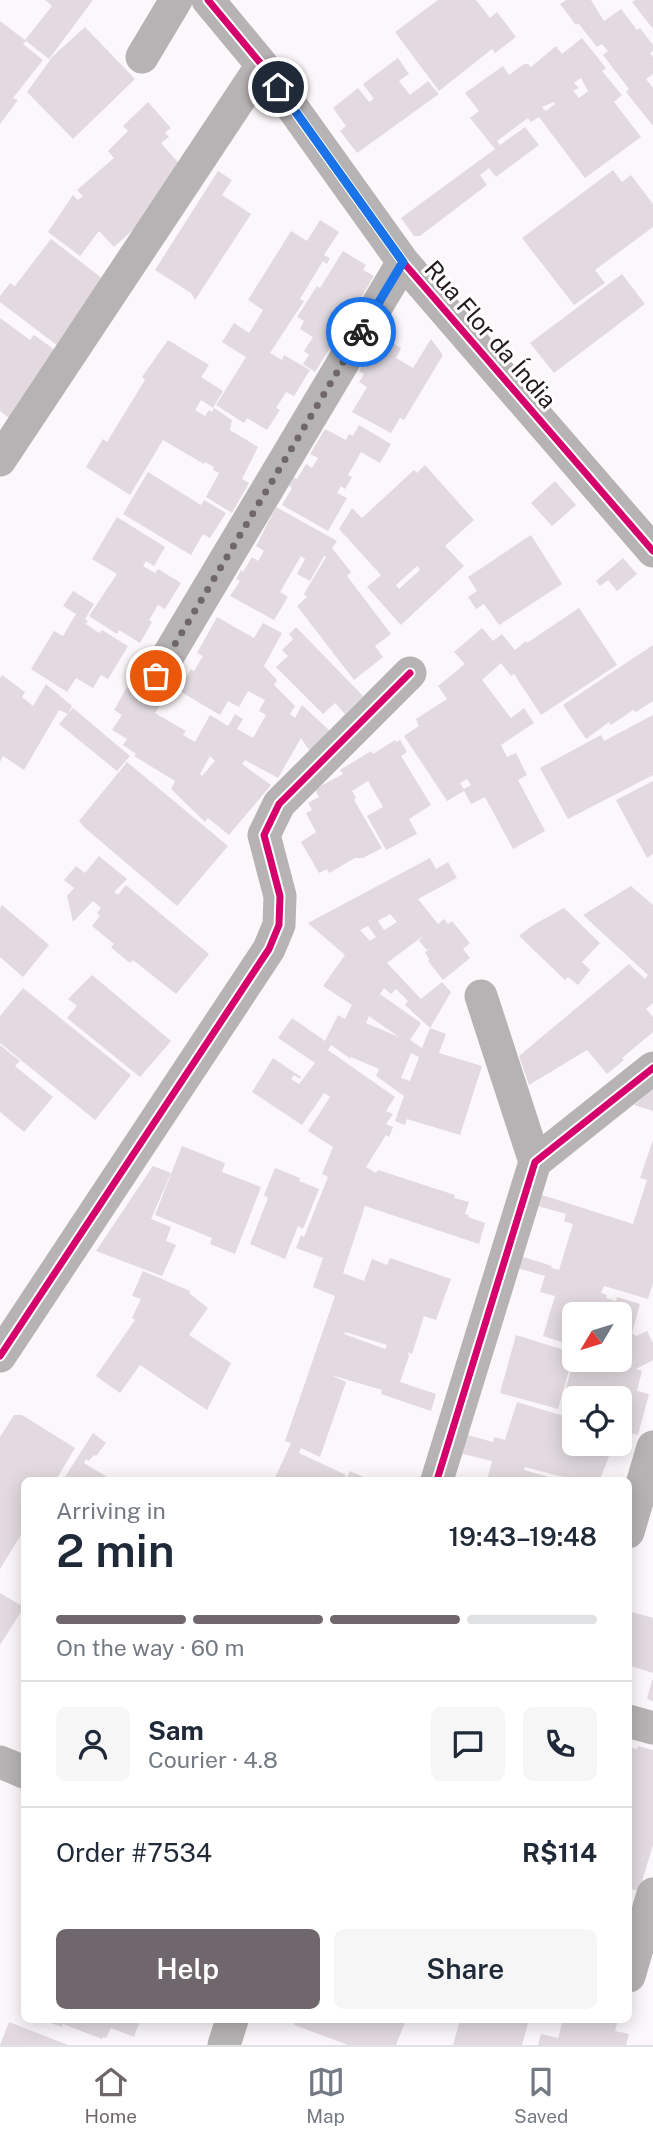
<!DOCTYPE html>
<meta charset="utf-8">
<style>
:root{--surface:#fff;--page:#f6f6f7;--text:#1f2937;--muted:#747a83;--line:#e0e1e3;--accent:#6f676c}
body{margin:0;font-family:"Public Sans",sans-serif;background:var(--page);color:var(--text);height:100vh;display:flex;flex-direction:column;font-size:26px;white-space:nowrap}
*{box-sizing:border-box;margin:0}
p{font-size:23px;color:var(--muted)}
.icon{flex:none;width:38px;height:38px;fill:none;stroke:currentColor;stroke-width:2;stroke-linecap:round;stroke-linejoin:round}
.map{position:relative;flex:1;overflow:hidden}
.sheet{position:absolute;left:21px;top:1477px;width:611px;height:546px;display:flex;flex-direction:column;background:var(--surface);border-radius:10px;box-shadow:0 4px 18px #0003}
.sheet>*{flex:none}
.needle{width:46px;rotate:232deg}
.fabs{position:absolute;left:562px;top:1302px;display:grid;gap:14px}
.fabs a{display:grid;place-items:center;width:70px;height:70px;border-radius:10px;background:var(--surface);box-shadow:0 4px 18px #0003;font-size:35px}
.pin{position:absolute;display:grid;place-items:center;width:60px;height:60px;color:#fff;margin:-30px;border:4px solid #fff;border-radius:50%;box-shadow:0 2px 7px #0007}
.courier{position:absolute;display:grid;place-items:center;width:70px;height:70px;margin:-35px;border:5px solid #1a73e8;border-radius:50%;background:#fff;color:#222;box-shadow:0 2px 9px #0007}
.overview em{font-style:normal;font-weight:600}
.overview div{display:flex;flex-direction:column-reverse}
.overview{display:flex;align-items:center;justify-content:space-between;height:119px;padding:0 35px}
h1{font-size:46px;font-weight:600;line-height:52px}
.bar{display:grid;grid-template-columns:repeat(4,1fr);gap:10px 7px;align-content:center;height:84px;padding:0 35px}
.bar i{height:9px;border-radius:5px;background:var(--line)}
.bar .on{background:var(--accent)}
.bar p{grid-column:span 4}
.line{display:flex;align-items:center;gap:18px;padding:0 35px;border-top:2px solid var(--line)}
.line div{flex:1}
.round{display:grid;place-items:center;flex:none;width:74px;height:74px;border-radius:10px;background:var(--page)}
.cta{display:flex;gap:14px;margin-top:auto;padding:14px 35px}
.cta a{flex:1;height:80px;border-radius:10px;background:var(--accent);color:#fff;font-size:28px;font-weight:600;line-height:80px;text-align:center}
.cta a+a{background:var(--page);color:var(--text)}
.tabs{display:flex;justify-content:space-around;align-items:center;height:98px;border-top:2px solid var(--line);background:var(--surface);font-size:19px;color:var(--muted)}
.tabs a{display:grid;justify-items:center;gap:4px}
.tabs .on{color:var(--accent)}
.map>svg:first-child{display:block}
.building{fill:#e2dadf;fill-rule:evenodd}
.lines{fill:none;stroke-linecap:round;stroke-linejoin:round}
.minor{stroke:#b6b3b5;stroke-width:33}
.cycleway-casing{stroke:#fff;stroke-width:11}
.cycleway{stroke:#d6006c;stroke-width:7}
.done{stroke:#6f676c;stroke-width:7;stroke-dasharray:0 12.6}
.route{stroke:#1a73e8;stroke-width:9}
.labels{text-anchor:middle;dominant-baseline:central;stroke-width:6;stroke-linejoin:round;paint-order:stroke}
.street-label{font-size:24px;fill:#231a20;stroke:#fff}
</style>
<div class="map">
<svg width="653" height="2045" viewBox="0 0 653 2045">
<rect width="100%" height="100%" fill="#fcf7fa"/>
<path class="building" d="M45 0H93L49 59 26 41 23 44 43 60 13 98 18 100 0 124V21L25 40 52 6Z
M438 0H476L490 18 497 12 516 37 495 53 492 49 439 91 395 32Z
M566 0H591L604 21 621 9 637 30 640 28 653 45V51L650 53 653 57V74L646 79 653 88V126L626 92 629 89 603 55 608 51 602 44 597 47 578 23 576 25 560 4Z
M635 0H653V29L632 2Z
M85 27 135 79 73 139 27 92 53 56Z
M582 38 606 68 602 71 622 95 614 102 641 137 585 178 539 117 531 122 528 118 497 141 500 145 525 127 539 145 496 177 489 168 480 175 487 185 420 236H414L401 218 495 149 470 118 479 111 465 93 503 66 509 75 524 64H528L531 67 556 46 562 54ZM581 78 588 91 579 98 573 91 579 88 574 83ZM554 102 555 104 546 111 542 107Z
M398 58 409 74 399 81 410 95 428 81 439 94 357 153 340 131 346 126 333 108 358 88 369 102 374 99 363 84Z
M148 102 171 128 165 133 169 137 161 143 191 177 114 247 99 231 80 256 48 232 73 195 78 200 83 196 77 190 114 158 108 151 128 131 123 126Z
M613 170 622 182 631 175 653 204V227L595 270 605 283 574 305 522 238Z
M218 171 232 180 222 195 251 214 195 300 191 293 155 270Z
M320 220 339 232 324 255 330 258 327 264 323 261 300 299 304 301 270 353 282 360 284 355 310 370 294 396 286 392 276 408 280 410 267 430 247 418 244 423 216 405 246 357 222 342 234 323 249 333 259 317 263 310 248 300 291 231 307 241Z
M51 239 107 282 58 346 0 302V296L10 283 15 286Z
M343 251 366 265 363 270 374 276 351 314 345 310 339 320 345 324 315 372 303 364 309 355 304 351 313 337 300 329 304 321 297 317 317 286 320 288Z
M622 274 645 304 554 373 530 343Z
M0 318 30 340 34 335 58 352 13 421 0 411Z
M379 335 401 348 396 358 413 368 431 339 443 355 404 420 400 418 391 433 352 412 367 387 359 382 364 374 359 371Z
M168 340 209 365 201 377 223 391 213 408 201 400 195 410 205 416 209 410 212 412 214 408 232 420 230 430 258 447 242 479 249 483 232 513 206 497 219 473 213 470 214 467 205 462 204 464 163 440 130 495 86 467 103 439 107 442 145 380 142 377Z
M359 425 391 444 380 463 361 452 348 475 352 477 345 489 341 486 337 493 347 498 328 531 282 505 292 488 289 486 294 477 297 479 306 464 312 468 318 458 310 454 325 429 346 440 349 434 353 436Z
M425 465 474 520 445 546 464 566 401 625 367 587 381 575 339 529 352 508 362 518 414 470 417 473ZM417 566 420 570 399 589 396 585Z
M148 472 201 505 204 500 226 513 210 538 203 534 191 555 123 514Z
M555 481 576 505 552 526 531 503Z
M276 507 337 541 332 548 351 572 347 576 391 634 375 646 383 657 354 680 297 606 307 597 304 594 326 557 324 556 310 581 297 574 305 559 301 556 280 592 288 597 274 620 230 596 240 581 236 579 241 570 243 572 252 557 258 561 264 551 256 546Z
M117 517 165 547 154 566 146 561 143 566 155 573 158 569 181 583 165 609 158 605 149 620 152 622 140 643 119 630 117 634 89 616 117 574 92 559Z
M531 535 562 584 499 625 484 604 476 609 468 597 477 591 468 577Z
M623 558 637 574 617 591 608 580 600 586 596 581Z
M73 591 94 604 85 619 88 621 86 624 99 633 102 630 128 646 108 679 101 675 93 688 76 678 67 692 31 669 54 631 63 636 76 614 63 606Z
M579 608 617 665 541 715 514 674 511 676 501 663 482 680 511 718 524 708 534 723 501 745 507 757 516 753 527 775 518 780 545 831 513 849 485 797 471 804 464 791 447 801 404 736 419 726 416 719 447 699 438 686 465 664 454 652 482 628 493 641 502 634 515 650 526 641 527 643ZM467 779 471 785 464 789 460 783Z
M217 617 254 638 263 623 282 633 264 666 277 680 274 685 295 706 290 714 295 718 302 705 331 732 311 753 301 738 278 778 245 760 242 764 271 785 229 835 208 818 205 822 171 789 175 781 134 756 136 754 123 745 127 739 112 730 122 715 114 710 127 687 160 705 155 713 186 731 183 735 195 742 210 715 228 726 235 714 243 719 237 729 253 738 266 715 259 711 265 700 248 691 239 707 228 701 220 715 178 690 191 669 194 671 203 656 197 653ZM210 756 215 761 202 776 200 774Z
M296 627 363 696 345 714 335 703 323 714 276 667 288 656 282 650 293 639 289 634Z
M653 645V701L636 712 633 710 611 725 609 722 586 739 563 705Z
M2 675 25 692 22 697 33 706 46 684 72 706 68 714 59 710 24 770 3 756 0 762V678Z
M73 708 130 756 117 771 59 724Z
M653 715V775L568 819 540 768 601 735 604 741Z
M395 740 396 742 400 740 407 752 401 756 431 805 409 819 417 834 386 850 367 816 383 807 368 781 352 791 356 798 354 800 382 848 363 858H355L329 873 327 869 319 873 301 842 316 832 306 813 312 810 308 803 319 797 315 789 343 774 340 770 371 751 373 754Z
M127 762 228 846 177 906 85 828 79 821Z
M653 781V854L647 858 616 800Z
M99 856 127 879 114 892 118 895 126 885 209 954 176 994 133 960 130 963 114 950 111 947 114 944 92 926 100 916 97 913 101 908 93 901 73 922 67 896 74 888 64 880 76 866 85 873Z
M430 858 436 869 448 862 457 878 418 899 438 924 444 919 448 924 452 921 470 943 463 949 470 958 443 980 428 961 429 959 425 952 432 948 427 950 419 941 423 936 387 963 421 999 442 982 451 992 430 1028 405 1005 408 1001 396 989 391 994 384 988 380 994 421 1023 410 1040 422 1048 430 1028 446 1034 439 1053 482 1066 460 1135 407 1119 405 1125 395 1121 404 1096 376 1076 379 1069 351 1057V1059L331 1045 328 1050 395 1097 386 1111 393 1114 386 1124 393 1127 389 1137 386 1135 366 1167 376 1173 378 1170 455 1195 454 1198 469 1202 465 1214 469 1215 468 1217 485 1223 479 1244 365 1206 343 1273 364 1281 372 1259 387 1265 390 1258 451 1279 436 1320 424 1316 412 1354 408 1352 409 1356 400 1382 436 1394 431 1411 381 1394 382 1390 331 1375 346 1382 320 1457 301 1448 299 1453 346 1475 344 1480H274L291 1443 285 1441 335 1296 313 1287 323 1258 296 1248 301 1235 304 1237 328 1177 322 1174 333 1147 308 1131 330 1097 324 1093 302 1125 252 1092 273 1058 301 1077 300 1079 294 1075 291 1079 299 1084 315 1063 278 1038 292 1018 325 1041 338 1015 345 1019 352 1005 323 986 345 955 308 923ZM390 914 397 922 384 930 378 921ZM368 926 376 937 370 941 360 930ZM369 1016 376 1021 399 1037 366 1023ZM411 1053 419 1057 410 1081 401 1078ZM345 1332 387 1345 385 1349 344 1334Z
M631 886 653 905V1003L646 1009 653 1017V1032L622 1058 624 1060 607 1074 587 1050 529 1085 519 1056 629 964 645 979 648 975 583 915Z
M2 905 49 945 23 977 0 957V908Z
M564 908 600 943 582 962 590 970 578 985 568 977 565 980 519 936 533 925Z
M92 975 171 1041 140 1077 67 1018 77 1006 68 999Z
M23 988 131 1075 95 1120 0 1043V1016Z
M0 1045 20 1061 15 1066 53 1097 24 1132 0 1112Z
M653 1088V1111L634 1105Z
M653 1140V1283L648 1299 604 1286 601 1293 607 1295 606 1298 616 1301 617 1297 640 1304 632 1333 636 1336 647 1331 653 1343V1360L636 1369 642 1371 637 1391 649 1394 638 1435 621 1431 624 1421 620 1420V1398H579L564 1394 574 1360H602L632 1368 625 1354 624 1360 620 1359V1314H574V1346L543 1336 555 1296 540 1292 545 1276 514 1267 517 1255 552 1266 551 1268 559 1270 573 1224 564 1221 566 1214 531 1204 536 1193 633 1224 647 1180 640 1178Z
M182 1146 225 1163 222 1172 261 1187 235 1254 210 1244 212 1238 155 1215Z
M153 1166 171 1173 151 1219 171 1227 166 1241 176 1245 162 1276 96 1251Z
M275 1168 300 1178 299 1181 319 1189 303 1229 298 1226 285 1259 250 1244 268 1198 264 1195Z
M143 1271 190 1291 189 1293 208 1308 189 1335 231 1363 207 1410 140 1365 120 1393 96 1376 135 1320 132 1318 141 1299 132 1296Z
M516 1335 574 1353 558 1409 500 1393Z
M517 1402 574 1419V1444H610L609 1447 612 1448 600 1480H575L525 1467 524 1470 559 1480H487L492 1461 459 1453 464 1434 493 1442 494 1437 505 1440Z
M14 1415H22L75 1448 56 1480H24V1530L0 1569V1437Z
M93 1433 106 1443 96 1456 94 1455 89 1461 86 1459 84 1463 112 1480H63Z
M350 1471 354 1473 371 1480H346Z
M0 1593 24 1607 0 1645Z
M628 1611 653 1618V1673L628 1665Z
M652 1680H653V1701L647 1699Z
M638 1746 653 1750V1845L639 1891 628 1888V1747L637 1749Z
M42 2020H140L134 2037 111 2028 106 2038 103 2037 102 2039 63 2024 62 2027Z
M296 2020H406L396 2045H348L294 2025Z
M460 2020H529L522 2045H453Z
M563 2020H614L617 2023 615 2031 629 2034 626 2045H538L541 2034 558 2038Z
M9 2022 68 2045H0Z"/>
<g class="lines">
<path class="minor" d="M208 0 262 65 403 262 653 551
M142 57 176 0
M0 460 262 65
M156 676 403 262
M481 996 535 1162
M0 1356 269 949 279 925 280 896 264 835 279 804 410 673
M437 1480 535 1162 653 1068
M628 1532 653 1447
M628 1721 653 1728
M0 1762 24 1772
M629 1976 653 1894
M224 2045 232 2020"/>
<defs>
<path id="cycleway" d="M208 0 262 65 403 262 653 551
M0 1356 269 949 279 925 280 896 264 835 279 804 410 673
M437 1480 535 1162 653 1068"/>
</defs>
<use href="#cycleway" class="cycleway-casing"/>
<use href="#cycleway" class="cycleway"/>
</g>
<g class="lines">
<path class="done" d="M156 676 361 332"/>
<path class="route" d="M278 87 403 262 361 332"/>
</g>
<g class="labels">
<g class="street-label">
<text transform="translate(491 334) rotate(49)">Rua Flor da Índia</text>
</g>
</g>
</svg>
<div class="fabs">
<a><svg class="needle" viewBox="-14 -14 28 28"><path d="M0-13l5 13h-10z" fill="#e53935"/><path d="M0 13l5-13h-10z" fill="#747a83"/></svg></a>
<a><svg class="icon" aria-label="locate" viewBox="0 0 24 24"><circle cx="12" cy="12" r="6"/><path d="M12 2v4M12 18v4M2 12h4M18 12h4"/></svg></a>
</div>
<div class="pin" style="left:156px;top:676px;background:#ea580c"><svg class="icon" aria-label="bag" viewBox="0 0 24 24"><path d="M5 8h14l-1 12H6zM9 8a3 3 0 0 1 6 0"/></svg></div>
<div class="pin" style="left:278px;top:87px;background:#1f2937"><svg class="icon" aria-label="home" viewBox="0 0 24 24"><path d="M3 11l9-7 9 7M6 9v11h12V9"/></svg></div>
<div class="courier" style="left:361px;top:332px"><svg class="icon" aria-label="bike" viewBox="0 0 24 24"><circle cx="6" cy="16" r="4"/><circle cx="18" cy="16" r="4"/><path d="M6 16l4-8h5l3 8M10 8l3 8H6M13 5h3"/></svg></div>
<section class="sheet">
<div class="overview"><div><h1>2 min</h1><p>Arriving in</p></div><em>19:43–19:48</em></div>
<div class="bar"><i class="on"></i><i class="on"></i><i class="on"></i><i></i><p>On the way · 60 m</p></div>
<div class="line" style="height:126px"><a class="round"><svg class="icon" aria-label="person" viewBox="0 0 24 24"><circle cx="12" cy="8" r="4"/><path d="M4 21q1-7 8-7t8 7"/></svg></a><div><b>Sam</b><p>Courier · 4.8</p></div><a class="round"><svg class="icon" aria-label="chat" viewBox="0 0 24 24"><path d="M4 5h16v11H9l-5 4z"/></svg></a><a class="round"><svg class="icon" aria-label="phone" viewBox="0 0 24 24"><path d="M5 4h4l2 5-3 2q2 4 5 5l2-3 5 2v4C11 20 4 13 5 4z"/></svg></a></div>
<div class="line" style="height:91px"><div>Order #7534</div><b>R$114</b></div>
<div class="cta"><a>Help</a><a>Share</a></div>
</section>
</div>
<nav class="tabs">
<a class="on"><svg class="icon" aria-label="home" viewBox="0 0 24 24"><path d="M3 11l9-7 9 7M6 9v11h12V9"/></svg>Home</a>
<a><svg class="icon" aria-label="map" viewBox="0 0 24 24"><path d="M3 6l6-2 6 2 6-2v14l-6 2-6-2-6 2zM9 4v14M15 6v14"/></svg>Map</a>
<a><svg class="icon" aria-label="saved" viewBox="0 0 24 24"><path d="M7 4h10v16l-5-4-5 4z"/></svg>Saved</a>
</nav>
